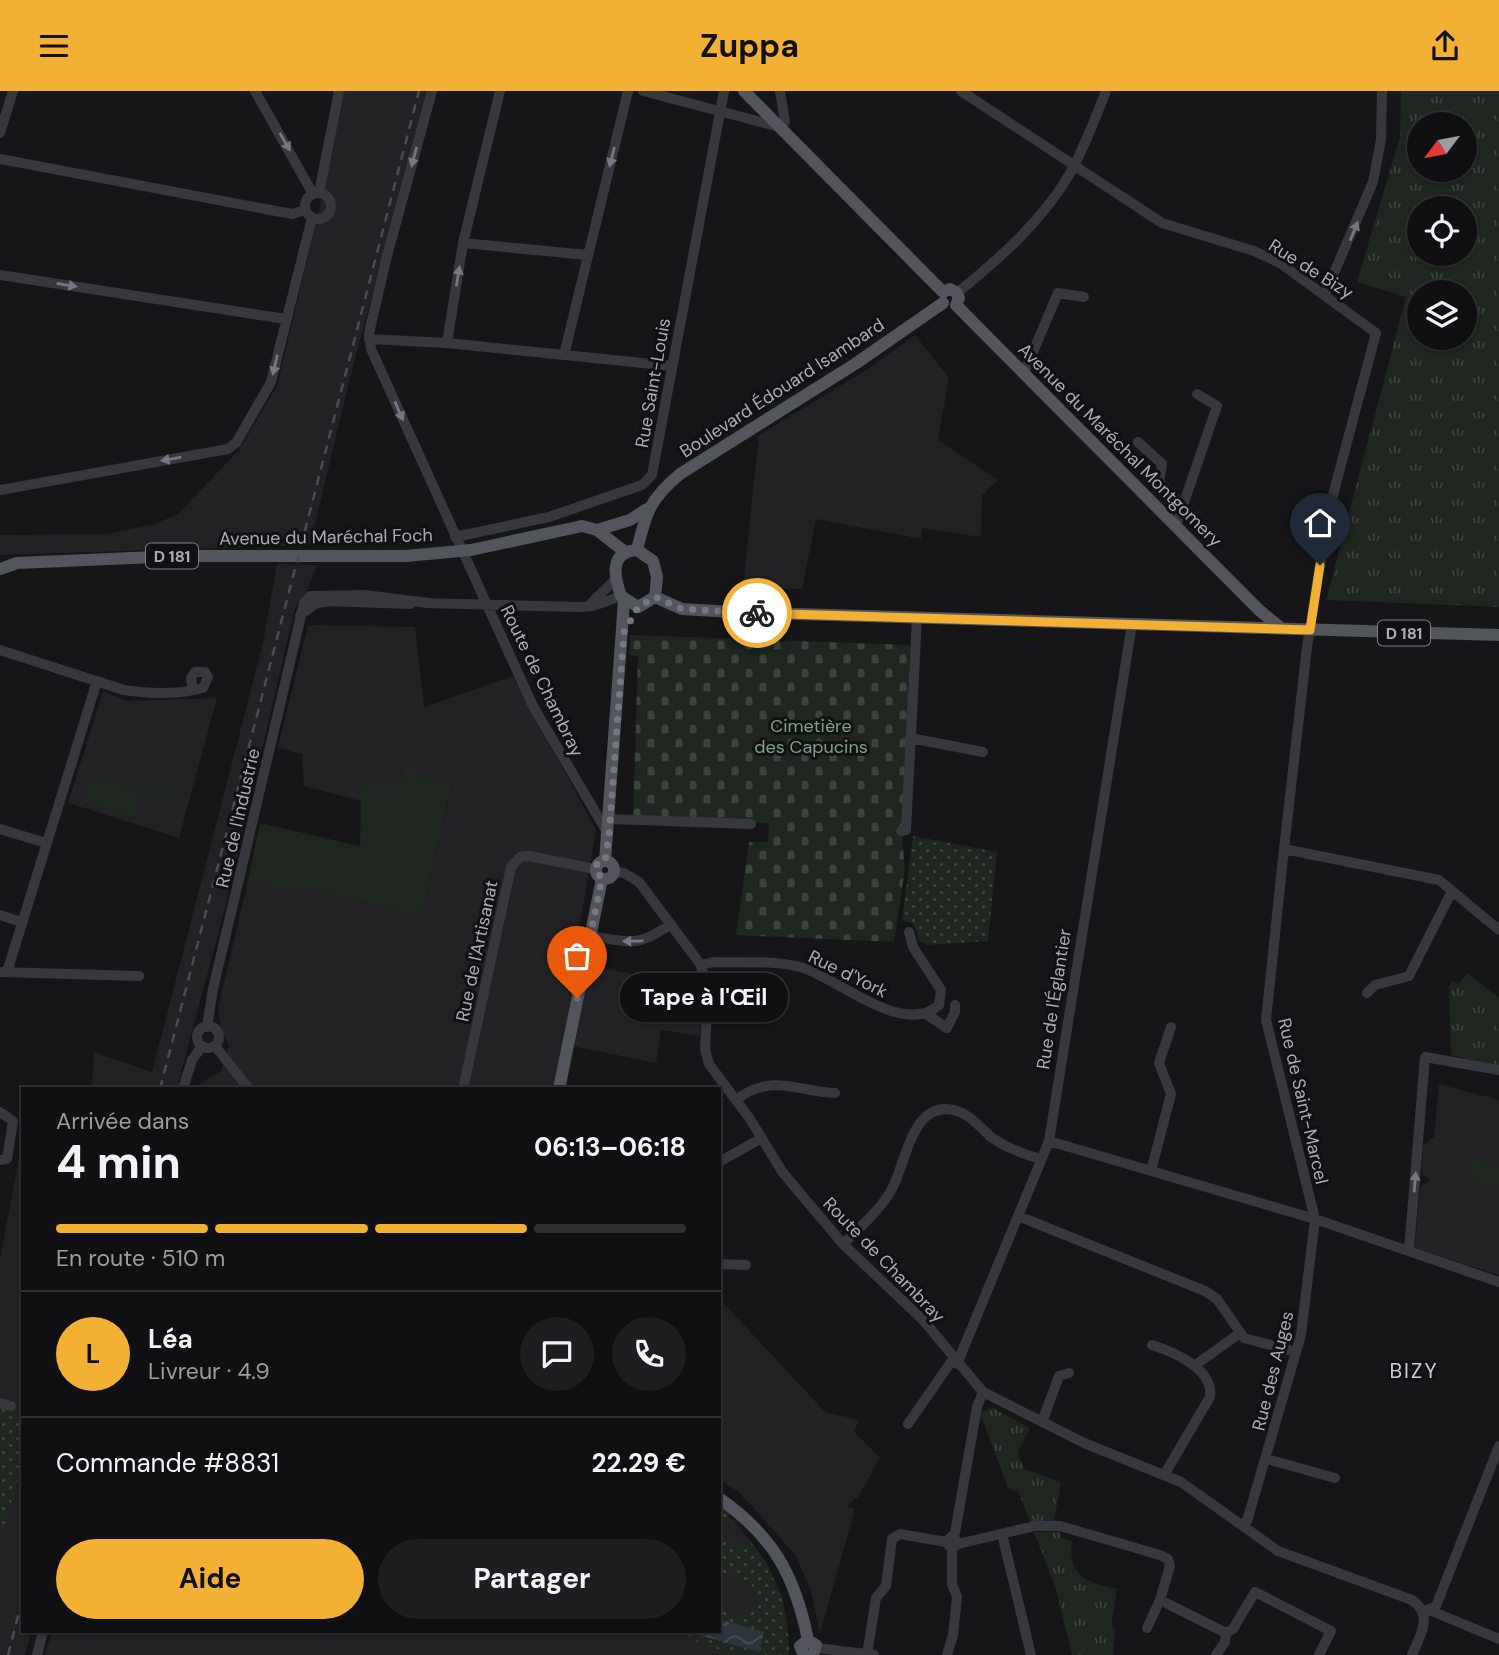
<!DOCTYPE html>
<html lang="fr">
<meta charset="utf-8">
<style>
:root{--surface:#101012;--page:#1e1e20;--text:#f1f3f6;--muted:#9c9d9f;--line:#303032;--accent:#f2b134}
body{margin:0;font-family:"DM Sans",sans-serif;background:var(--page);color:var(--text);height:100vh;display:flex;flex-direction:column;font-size:26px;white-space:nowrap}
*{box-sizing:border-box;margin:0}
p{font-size:23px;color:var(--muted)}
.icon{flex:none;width:38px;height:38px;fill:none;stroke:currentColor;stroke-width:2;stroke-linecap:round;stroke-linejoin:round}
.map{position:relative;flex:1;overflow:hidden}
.panel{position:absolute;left:21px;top:996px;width:700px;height:546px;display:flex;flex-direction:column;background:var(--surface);border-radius:0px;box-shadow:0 2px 5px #0004,0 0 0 2px var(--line)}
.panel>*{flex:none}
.needle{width:46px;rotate:238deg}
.controls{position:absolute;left:1407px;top:21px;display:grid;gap:14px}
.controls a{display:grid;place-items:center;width:70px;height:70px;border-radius:50%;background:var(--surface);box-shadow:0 2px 5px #0004,0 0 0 2px var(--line);font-size:35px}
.pin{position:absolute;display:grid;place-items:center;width:60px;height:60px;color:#fff;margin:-72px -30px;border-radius:50% 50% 50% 0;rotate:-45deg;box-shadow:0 0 7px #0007}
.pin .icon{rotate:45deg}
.courier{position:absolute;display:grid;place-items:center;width:70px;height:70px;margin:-35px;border:5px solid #f2b134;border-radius:50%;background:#fff;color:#222;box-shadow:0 2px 9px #0007}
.bubble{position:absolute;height:49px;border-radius:24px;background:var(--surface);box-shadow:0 2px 5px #0004,0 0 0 2px var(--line);font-size:23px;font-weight:700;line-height:49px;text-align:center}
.summary em{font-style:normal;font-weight:700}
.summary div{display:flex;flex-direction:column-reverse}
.summary{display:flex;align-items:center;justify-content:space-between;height:119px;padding:0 35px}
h1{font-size:46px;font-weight:700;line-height:52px}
.bar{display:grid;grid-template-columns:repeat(4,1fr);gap:10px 7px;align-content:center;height:84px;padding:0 35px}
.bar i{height:9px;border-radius:5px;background:var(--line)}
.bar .current{background:var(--accent)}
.bar p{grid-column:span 4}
.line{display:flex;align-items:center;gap:18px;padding:0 35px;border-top:2px solid var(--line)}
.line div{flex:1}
.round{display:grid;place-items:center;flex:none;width:74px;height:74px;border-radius:37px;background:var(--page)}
.action{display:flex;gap:14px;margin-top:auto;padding:14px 35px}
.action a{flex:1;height:80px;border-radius:42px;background:var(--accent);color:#111;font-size:28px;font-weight:700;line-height:80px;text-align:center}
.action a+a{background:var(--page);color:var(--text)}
header{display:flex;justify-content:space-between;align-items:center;height:91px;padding:0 35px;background:var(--accent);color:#111;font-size:32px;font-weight:700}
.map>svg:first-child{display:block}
.built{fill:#222225}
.grass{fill:url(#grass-dots)}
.cemetery{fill:url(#cemetery-stones)}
.park{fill:url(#park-tufts);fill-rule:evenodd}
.pitch{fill:#1e261f}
.water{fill:url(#water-waves)}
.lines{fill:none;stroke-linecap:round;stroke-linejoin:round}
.minor{stroke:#37383d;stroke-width:10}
.major{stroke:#53555c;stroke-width:12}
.rail{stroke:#4a4c52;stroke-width:2.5;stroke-dasharray:9 7;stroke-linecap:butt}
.oneway{fill:#757881}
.done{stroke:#757880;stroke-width:7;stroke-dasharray:0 12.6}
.route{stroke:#f2b134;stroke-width:9}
.labels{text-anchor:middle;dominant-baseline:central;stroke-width:6;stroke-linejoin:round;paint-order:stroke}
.shield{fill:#111113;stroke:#7b7e86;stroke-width:2}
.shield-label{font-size:16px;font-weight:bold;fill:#a8adb8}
.street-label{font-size:18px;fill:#a8adb8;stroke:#111113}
.park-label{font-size:18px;fill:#7fa381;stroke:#111113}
.quarter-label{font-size:21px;letter-spacing:2px;fill:#c9ccd4;stroke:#111113}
</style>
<header><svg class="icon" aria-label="menu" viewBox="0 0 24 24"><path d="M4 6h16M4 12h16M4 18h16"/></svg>Zuppa<svg class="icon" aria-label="share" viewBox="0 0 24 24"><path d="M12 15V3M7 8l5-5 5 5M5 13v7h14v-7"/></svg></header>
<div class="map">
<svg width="1499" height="1564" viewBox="0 0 1499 1564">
<defs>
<pattern id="grass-dots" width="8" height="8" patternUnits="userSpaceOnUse" patternTransform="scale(1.75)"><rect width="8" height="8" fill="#1e261f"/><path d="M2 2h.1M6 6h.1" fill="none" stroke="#3c433d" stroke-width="1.8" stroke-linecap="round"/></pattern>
<pattern id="cemetery-stones" width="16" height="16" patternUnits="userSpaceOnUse" patternTransform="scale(1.75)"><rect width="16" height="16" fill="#1e261f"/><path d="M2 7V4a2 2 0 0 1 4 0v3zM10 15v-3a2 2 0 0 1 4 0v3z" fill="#3c433d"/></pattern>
<pattern id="park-tufts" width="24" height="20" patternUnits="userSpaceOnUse" patternTransform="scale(1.75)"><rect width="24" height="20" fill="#1e261f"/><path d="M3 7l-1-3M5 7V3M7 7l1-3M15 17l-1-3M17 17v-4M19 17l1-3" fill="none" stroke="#3c433d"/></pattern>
<pattern id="water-waves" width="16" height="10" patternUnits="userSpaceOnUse" patternTransform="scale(1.75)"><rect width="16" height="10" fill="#2c353c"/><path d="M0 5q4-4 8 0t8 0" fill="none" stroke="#485056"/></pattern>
</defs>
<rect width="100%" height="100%" fill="#161618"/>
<path class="built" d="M343 0H428L353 275 310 454 0 464V444L107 443 155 433 178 423 239 359 277 295 324 99Z
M915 244 949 287 938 349 998 389 982 404 981 446 922 437 921 448 816 428 802 498 743 496 759 344 868 278Z
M277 473 317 474 306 502 295 517 225 817 177 997 92 998 94 961 152 981 263 552Z
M308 534 415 536 424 616 513 585 596 739 574 867 588 875 699 894 700 945 661 939 656 972 572 955 567 992 570 997 192 998 221 980 229 955 221 937 218 917 248 790 305 803 306 796 421 827 452 693 415 685 403 676 402 694H361V710L304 695 302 663 278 657Z
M103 601 128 610 217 607 179 747 68 712Z
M1439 993 1499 1009V1184L1415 1157 1420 1096 1430 1089 1422 1083 1423 1054 1434 1046Z
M23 1045V1540H32L25 1564H0V1168Z
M719 1207 825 1321 859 1329 854 1341 880 1367 858 1406 846 1415 854 1418 853 1425 820 1543 811 1501 796 1465 740 1402 719 1389Z
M719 1421 734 1429 767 1472 783 1508 789 1564H45L52 1540H719Z"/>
<path class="grass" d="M913 745 997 761 988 850 927 854 918 848V841L912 832 902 829Z
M0 1317C10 1320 17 1322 22 1332 31 1355 6 1426 0 1451Z
M719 1414 731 1421 721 1438 741 1456 749 1448C776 1483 790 1519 789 1564 752 1564 717 1564 686 1544L685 1540H719V1517L739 1524 749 1522 758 1507 751 1492 719 1480Z"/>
<path class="cemetery" d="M630 544 910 554 904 729 901 736 905 778 894 851 736 844 749 751H768L769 732 633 727 638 565 629 564Z"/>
<path class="park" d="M1401 0H1499V516L1326 509 1406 206 1357 191 1400 46ZM1465 33V79H1419V33ZM1465 117V163H1419V117ZM1419 201H1465V247H1419Z
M1467 882 1499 907V976L1451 964 1449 896 1452 890 1458 893Z
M993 1317 1030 1337 1018 1361 1024 1378 1061 1391 1054 1430 1030 1431 1019 1402 1008 1397 980 1322Z
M1034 1441H1060L1061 1447 1072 1450C1067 1485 1087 1491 1117 1498L1111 1535 1115 1537 1113 1564H1072L1055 1495Z"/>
<path class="pitch" d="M93 676 190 706 188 712 92 681Z
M403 676H413L415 685 452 692 421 827 306 796 305 803 248 790 260 732 360 755 361 694H402Z
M91 686 141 701 133 726 83 710Z
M1472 1068 1499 1075V1097L1466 1090Z"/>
<path class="water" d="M719 1528 764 1541 759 1561 696 1543V1540H719Z"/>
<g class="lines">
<path class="minor" d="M255 0 313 103
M432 0 387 165 369 242 371 258 533 615 607 741
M643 0 780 36 785 31 780 0
M961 0 1162 132 1254 160 1280 172 1376 242 1328 423 1307 556 1284 758 1266 929 1315 1128 1301 1244 1247 1430 1242 1433
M0 42 13 0
M0 68 292 123 305 119
M305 115a13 13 0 1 1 26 0a13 13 0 1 1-26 0Z
M319 102 339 0
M463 152 587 164
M0 184 286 228
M957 202C998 169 1042 130 1069 84 1084 58 1095 28 1106 0
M1325 203 1373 91 1381 49 1382 0
M369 248 447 252 672 275
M447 252 463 152 500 0
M564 264 628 0
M1024 282 1058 202 1084 206
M1138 351 1162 373 1159 391 1182 414
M0 399 228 358 236 352 271 291 312 127
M1176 435 1217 315 1197 303
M455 446 549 426 642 394 652 384 724 0
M592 511 615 489
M425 512 579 516 593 515 621 505
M300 524 317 512 329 510 410 513
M0 559 124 599C150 603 177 604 203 597L208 586 205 581H195L191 587 193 599
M910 647 983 661
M610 728 751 733
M0 738 46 752
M901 740 906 739 917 527
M1284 758 1439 789 1499 839
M614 781 624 782 639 791 701 874 708 902 705 958 709 973 750 1028 783 1082 843 1153 923 1229 983 1301 1084 1352 1181 1391 1278 1460 1412 1509C1434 1524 1420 1545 1412 1564
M0 824 21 831
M590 845C630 851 637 857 671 833
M701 874 713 871C738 872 777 869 800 876 837 886 902 947 939 914L941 899 913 856 909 841
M0 881 139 885
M7 881 97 590
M1367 902 1375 894 1409 885 1452 800
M926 923 947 937 955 921V914
M197 946a11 11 0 1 1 22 0a11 11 0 1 1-22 0Z
M207 936 213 898 304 512 310 505 365 504 429 512
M215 955 249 998
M183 998 192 969 202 955
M463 998 511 776 520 766 529 765 595 778
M736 1009C771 982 796 1000 835 1002
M0 1021 13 1030 7 1068 0 1069
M1049 1050 1315 1128 1499 1191
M719 1071 762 1047
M1151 1080 1171 1003 1159 972 1171 936
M1018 1125 1205 1200 1217 1208 1244 1247 1296 1261
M843 1153C860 1136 881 1119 893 1096 907 1068 914 1001 962 1022 973 1027 982 1038 991 1046 1006 1057 1022 1062 1040 1068
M1409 1159 1425 966 1499 979
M719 1173 746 1174
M1152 1254C1174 1261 1214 1278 1210 1306L1164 1384
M957 1273 1049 1050 1132 533
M1194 1275 1240 1242
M0 1312 11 1315
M1042 1331 1059 1285 1069 1282
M908 1333 953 1268
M1267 1368 1335 1387
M1002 1443 1031 1564
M953 1445 958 1453 952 1458 946 1451 955 1442 977 1316 983 1301
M958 1453 1035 1435H1060L1160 1464 1168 1468 1170 1475 1160 1509 1226 1542 1233 1538 1255 1501 1331 1540 1319 1564
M1429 1519 1499 1548
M1423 1521 1436 1515 1499 1355
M1147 1537 1160 1509
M817 1557 874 1564
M37 1564 43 1540
M867 1564 876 1507 886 1495 892 1448 900 1443 946 1451
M947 1564 953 1544 957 1506 952 1493V1458
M1216 1564 1225 1551 1226 1542"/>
<path class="major" d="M744 0 943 201
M943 201 950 198 956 201 959 207 956 214
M956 214 1259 519 1282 538
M597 439 630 429 647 418
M637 459C646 421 650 408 680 383L855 273 943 212
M637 459 653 470 657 486 655 506 638 516 621 505C614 485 609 461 637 459Z
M0 478 17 472 179 465H406L471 459 582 435 597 439 625 461
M655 506 682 518 732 521 1499 544
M596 779a9 9 0 1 1 18 0a9 9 0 1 1-18 0Z
M605 770 624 510
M559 998 602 788
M719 1407C773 1445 795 1484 808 1549
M804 1564 800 1555 808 1549 816 1554 813 1564"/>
<path class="rail" d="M160 998 419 0
M8 1564 23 1506"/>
</g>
<defs><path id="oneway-solid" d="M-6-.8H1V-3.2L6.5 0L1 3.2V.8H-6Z" transform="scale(1.75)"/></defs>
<g class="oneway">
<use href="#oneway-solid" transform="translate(285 51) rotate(60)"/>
<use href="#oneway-solid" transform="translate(414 66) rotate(105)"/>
<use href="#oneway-solid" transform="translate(612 66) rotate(104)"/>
<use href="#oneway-solid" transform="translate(1354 140) rotate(-68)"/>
<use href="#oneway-solid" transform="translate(458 185) rotate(-81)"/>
<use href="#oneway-solid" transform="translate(67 194) rotate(9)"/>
<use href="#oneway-solid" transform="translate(275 274) rotate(103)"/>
<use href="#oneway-solid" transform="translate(399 320) rotate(66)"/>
<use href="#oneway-solid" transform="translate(171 368) rotate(170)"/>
<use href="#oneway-solid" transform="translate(633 850) rotate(179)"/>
<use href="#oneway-solid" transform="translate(1415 1091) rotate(-85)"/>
</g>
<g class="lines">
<path class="done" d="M577 907 602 788 595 778 597 773 605 770 609 744 624 541 638 516 655 506 682 518 757 522"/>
<path class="route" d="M757 522 1310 539 1320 474"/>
</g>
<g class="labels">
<g class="shield">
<rect x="146" y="452.5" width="52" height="25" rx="5"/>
<rect x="1378" y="529.5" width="52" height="25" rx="5"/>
</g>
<g class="shield-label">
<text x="172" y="465">D 181</text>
<text x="1404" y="542">D 181</text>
</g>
<g class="street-label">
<text transform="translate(1311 178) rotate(32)">Rue de Bizy</text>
<text transform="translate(653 292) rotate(-80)">Rue Saint-Louis</text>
<text transform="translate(782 297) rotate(-33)">Boulevard Édouard Isambard</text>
<text transform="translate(1120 354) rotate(45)">Avenue du Maréchal Montgomery</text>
<text transform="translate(326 446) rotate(-1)">Avenue du Maréchal Foch</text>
<text transform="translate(542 590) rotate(64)">Route de Chambray</text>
<text transform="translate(238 727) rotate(-77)">Rue de l'Industrie</text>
<text transform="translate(477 860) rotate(-78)">Rue de l'Artisanat</text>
<text transform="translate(848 883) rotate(26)">Rue d'York</text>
<text transform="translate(1054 908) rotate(-81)">Rue de l'Églantier</text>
<text transform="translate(1303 1010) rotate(77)">Rue de Saint-Marcel</text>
<text transform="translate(884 1169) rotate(46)">Route de Chambray</text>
<text transform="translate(1273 1280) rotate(-76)">Rue des Auges</text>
</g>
<g class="park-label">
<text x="811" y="635">Cimetière<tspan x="811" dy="21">des Capucins</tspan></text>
</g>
<g class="quarter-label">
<text x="1414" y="1280">BIZY</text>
</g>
</g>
</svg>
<div class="controls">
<a><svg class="needle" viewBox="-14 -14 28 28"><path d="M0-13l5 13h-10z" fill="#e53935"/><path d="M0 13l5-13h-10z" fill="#9c9d9f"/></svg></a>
<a><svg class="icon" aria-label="locate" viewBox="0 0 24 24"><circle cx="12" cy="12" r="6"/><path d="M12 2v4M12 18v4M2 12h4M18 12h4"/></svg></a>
<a><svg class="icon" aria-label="layers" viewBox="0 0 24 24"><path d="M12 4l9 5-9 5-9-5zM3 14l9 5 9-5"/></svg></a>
</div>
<div class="pin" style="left:577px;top:907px;background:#ea580c"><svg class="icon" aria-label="bag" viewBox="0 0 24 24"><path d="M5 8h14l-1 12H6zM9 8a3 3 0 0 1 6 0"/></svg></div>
<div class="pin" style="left:1320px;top:474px;background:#1f2937"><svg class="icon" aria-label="home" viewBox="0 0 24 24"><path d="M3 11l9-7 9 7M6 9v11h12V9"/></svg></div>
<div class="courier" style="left:757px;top:522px"><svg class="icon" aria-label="bike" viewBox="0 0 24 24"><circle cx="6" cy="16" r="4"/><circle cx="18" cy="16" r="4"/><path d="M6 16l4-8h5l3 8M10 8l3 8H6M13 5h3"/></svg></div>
<div class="bubble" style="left:620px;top:882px;width:168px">Tape à l'Œil</div>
<section class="panel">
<div class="summary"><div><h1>4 min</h1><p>Arrivée dans</p></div><em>06:13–06:18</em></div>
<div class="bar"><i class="current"></i><i class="current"></i><i class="current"></i><i></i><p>En route · 510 m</p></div>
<div class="line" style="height:126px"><b class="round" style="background:var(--accent);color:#111">L</b><div><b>Léa</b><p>Livreur · 4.9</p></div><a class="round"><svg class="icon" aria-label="chat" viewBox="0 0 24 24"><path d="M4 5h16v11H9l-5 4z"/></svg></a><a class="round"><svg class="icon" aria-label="phone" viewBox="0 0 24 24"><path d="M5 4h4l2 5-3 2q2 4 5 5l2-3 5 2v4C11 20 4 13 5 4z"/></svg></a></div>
<div class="line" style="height:91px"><div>Commande #8831</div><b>22.29 €</b></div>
<div class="action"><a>Aide</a><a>Partager</a></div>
</section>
</div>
